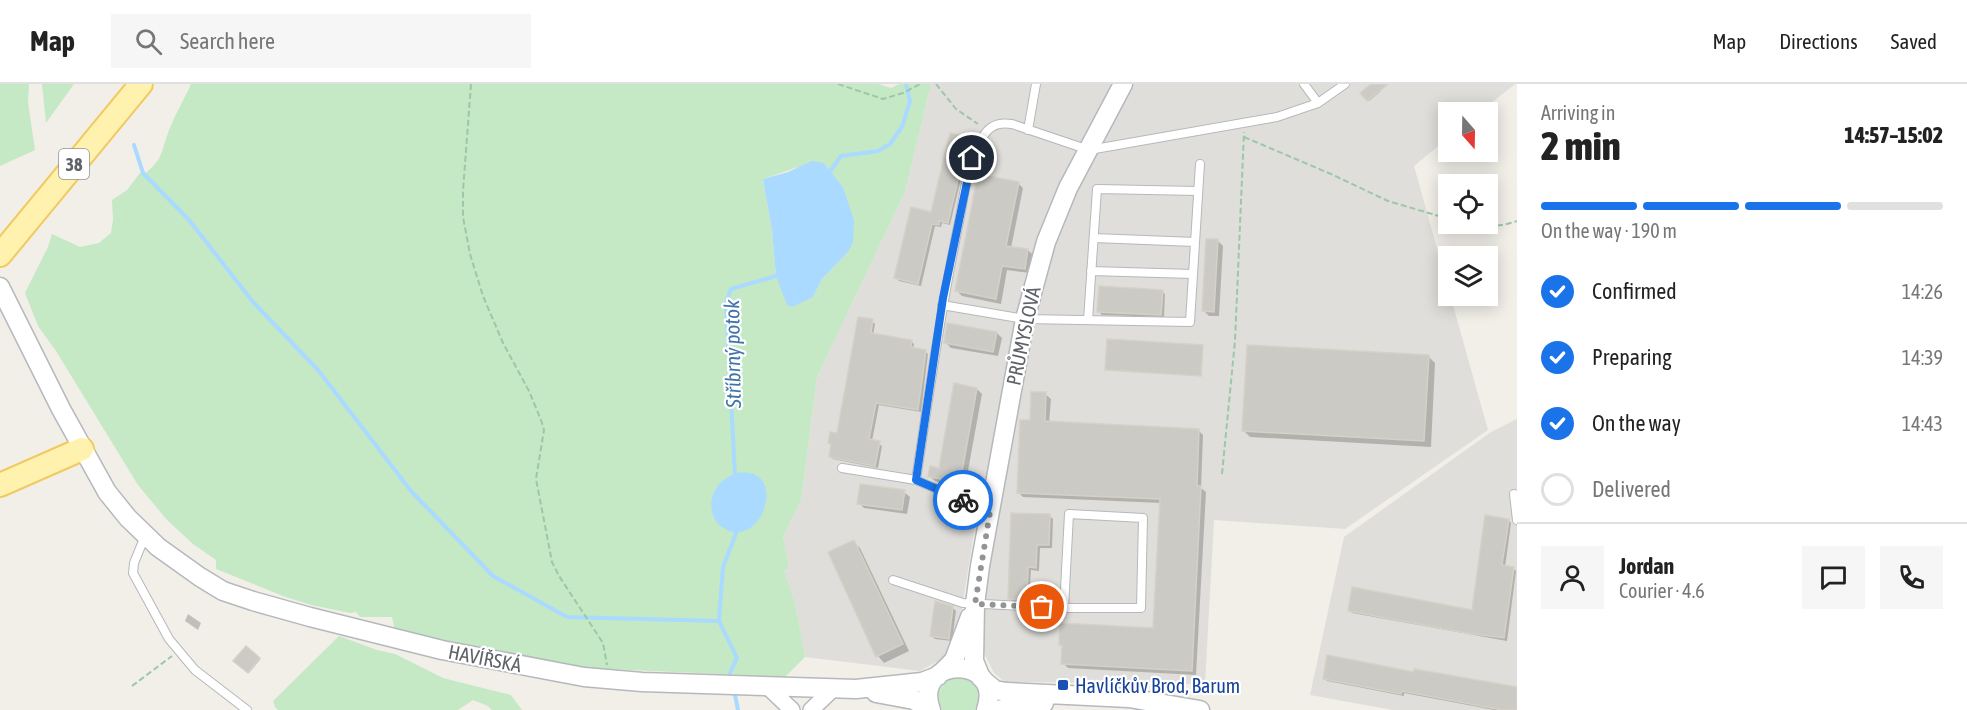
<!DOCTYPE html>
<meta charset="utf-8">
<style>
:root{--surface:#fff;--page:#f6f6f6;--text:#222;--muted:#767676;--line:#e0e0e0;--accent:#1a73e8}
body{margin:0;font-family:"Asap Condensed",sans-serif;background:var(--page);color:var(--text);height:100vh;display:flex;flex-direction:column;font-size:22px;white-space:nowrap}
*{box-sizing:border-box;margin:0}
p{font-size:20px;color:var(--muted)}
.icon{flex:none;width:33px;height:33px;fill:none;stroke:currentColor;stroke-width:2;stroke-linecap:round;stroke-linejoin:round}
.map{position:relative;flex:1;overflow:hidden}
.details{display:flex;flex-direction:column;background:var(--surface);width:450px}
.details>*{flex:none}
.needle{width:39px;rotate:160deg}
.fabs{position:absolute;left:1438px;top:18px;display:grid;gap:12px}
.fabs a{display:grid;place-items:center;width:60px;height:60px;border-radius:0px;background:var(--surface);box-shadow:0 3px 15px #0003;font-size:30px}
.pin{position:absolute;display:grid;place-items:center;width:51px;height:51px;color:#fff;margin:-26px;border:3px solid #fff;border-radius:50%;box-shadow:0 2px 6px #0007}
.courier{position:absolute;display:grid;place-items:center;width:60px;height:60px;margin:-30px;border:4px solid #1a73e8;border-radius:50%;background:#fff;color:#222;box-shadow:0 2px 8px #0007}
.summary em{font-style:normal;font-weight:800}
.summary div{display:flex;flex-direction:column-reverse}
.summary{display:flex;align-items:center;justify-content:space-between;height:102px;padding:0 24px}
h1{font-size:39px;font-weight:800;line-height:45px}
.bar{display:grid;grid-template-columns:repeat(4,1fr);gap:9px 6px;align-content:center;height:72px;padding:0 24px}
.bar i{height:8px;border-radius:4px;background:var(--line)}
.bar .active{background:var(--accent)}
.bar p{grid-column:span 4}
.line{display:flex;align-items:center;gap:15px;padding:0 24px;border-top:2px solid var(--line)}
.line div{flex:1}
.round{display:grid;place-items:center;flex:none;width:63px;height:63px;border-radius:0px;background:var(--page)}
ol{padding:0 24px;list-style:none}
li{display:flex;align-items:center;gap:18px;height:66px}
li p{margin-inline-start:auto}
li .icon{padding:6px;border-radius:50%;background:var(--accent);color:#fff;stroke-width:4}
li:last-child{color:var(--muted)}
li i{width:33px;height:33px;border:3px solid var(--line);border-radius:50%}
header{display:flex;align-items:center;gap:36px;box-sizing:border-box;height:84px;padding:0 30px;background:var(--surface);border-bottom:2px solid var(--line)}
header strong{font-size:28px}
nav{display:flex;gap:33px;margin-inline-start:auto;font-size:21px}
.search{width:420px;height:54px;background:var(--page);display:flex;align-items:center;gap:15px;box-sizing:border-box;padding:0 21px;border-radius:0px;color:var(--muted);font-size:22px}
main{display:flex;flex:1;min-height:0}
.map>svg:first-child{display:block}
.industrial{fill:#e0deda}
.green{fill:#c5e8c5;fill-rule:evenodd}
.water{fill:#aadaff}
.shadow{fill:#0003}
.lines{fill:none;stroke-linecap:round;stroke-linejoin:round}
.stream{stroke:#aadaff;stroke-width:4}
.building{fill:#cccac5;stroke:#d6d1c6;stroke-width:1.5}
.service-casing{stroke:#b5b8bc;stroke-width:10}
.minor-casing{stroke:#b5b8bc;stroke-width:18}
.tertiary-casing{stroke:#b5b8bc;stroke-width:21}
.primary-casing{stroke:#f2c960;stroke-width:26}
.path{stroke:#9cc7a9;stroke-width:2;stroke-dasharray:6 3;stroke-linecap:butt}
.service{stroke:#fff;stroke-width:8}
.minor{stroke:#fff;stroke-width:15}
.tertiary{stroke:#fff;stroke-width:18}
.primary{stroke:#fff2af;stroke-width:22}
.done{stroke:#929495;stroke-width:6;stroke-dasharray:0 10.8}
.route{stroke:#1a73e8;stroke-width:8}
.transit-dot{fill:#1a4fb4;stroke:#fff;stroke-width:2}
.labels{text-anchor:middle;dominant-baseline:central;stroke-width:4.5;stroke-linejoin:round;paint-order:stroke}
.shield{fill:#fff;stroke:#8f9295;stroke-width:1.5}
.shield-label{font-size:18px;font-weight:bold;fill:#5f6368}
.street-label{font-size:20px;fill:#5f6368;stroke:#fff}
.transit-label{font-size:20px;fill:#164399;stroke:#fff;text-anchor:start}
.water-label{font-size:21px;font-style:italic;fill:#4174aa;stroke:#fff}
</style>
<header>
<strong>Map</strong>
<div class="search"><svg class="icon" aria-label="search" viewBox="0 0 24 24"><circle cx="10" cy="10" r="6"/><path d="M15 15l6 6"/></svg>Search here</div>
<nav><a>Map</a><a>Directions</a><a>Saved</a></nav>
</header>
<main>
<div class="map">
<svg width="1517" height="626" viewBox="0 0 1517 626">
<rect width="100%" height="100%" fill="#f1efe8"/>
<path class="industrial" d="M931 0H1515L1480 28H1449V53L1414 82 1488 346 1345 445 1214 436 1205 600 1005 598 994 589 982 565 989 452 975 441 962 525 948 569 940 576 920 587 805 573 795 519 784 486 789 485 783 452 801 417 817 293 905 108Z
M1517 335V626H1393L1310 611 1344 453 1491 348Z"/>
<path class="green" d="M0 0H29L28 18 35 66 0 82Z
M42 0H74L46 39Z
M191 0H879L891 4 899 0H931L905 108 817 293 801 417 783 452 789 485 784 486 795 519 805 573 785 593 587 584 395 547 392 533H360L356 528 350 529 311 521 283 512 216 485V476L193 460 167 436 138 401 56 267 38 242 25 209 48 163 52 150 80 163 99 159 111 149 113 136 112 116 127 106 140 89 144 90C163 76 161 68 168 49 174 32 184 16 191 0ZM824 79 843 103 848 168 822 195 813 213 776 192 772 147 763 95 795 84Z
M339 552 377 566 395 570 443 594 511 611 522 626H492L488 622 473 616 458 626H278L275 623 273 617Z
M957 593C975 596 986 607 975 626H942C933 611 940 597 957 593Z"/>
<path class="water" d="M812 77 824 79 843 103 854 136 853 158 848 168 822 195 813 213 792 223 787 221 776 192 772 147 763 95 788 88Z
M735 389C739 389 745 388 749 389 784 395 761 461 727 446 708 437 707 414 720 399 724 395 730 392 735 389Z"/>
<path class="shadow" d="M1373 0 1381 7 1369 17 1362 9Z
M967 55 970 57 950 141 942 139 941 143 935 142 921 202 899 197 896 194 932 130Z
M1018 99 1023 104 1011 164 1028 166 1033 171 1030 189 1007 186 1001 220 962 212 957 207Z
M1218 157 1223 162 1219 232H1209L1204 227Z
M1162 207 1165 210 1164 233 1102 231 1099 228Z
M872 237 875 240 873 251 911 257 914 260 913 265 925 267 928 270 921 328 879 321 872 357 882 362 878 384 833 375 830 373 832 362 829 359 838 351Z
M997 249 1002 254 998 272 951 264 946 259Z
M1202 263V292L1107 286Z
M1428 272 1435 279 1431 363 1250 353 1243 346Z
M977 305 982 310 965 403 959 402V405L947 403 943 399 935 397 929 392 940 385Z
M1045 310 1051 315 1049 339 1198 346 1203 351 1201 404 1206 408 1196 591 1068 584 1063 579 1064 563 1061 560 1155 546 1161 419 1023 413 1018 408 1032 338Z
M904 408 910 413 907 430 864 424 859 419Z
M1050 432 1053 435 1052 464H1040L1039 487 1031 486 1029 519 1013 518 1009 514Z
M1508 436 1511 439 1505 483 1513 484 1516 487 1507 557 1352 529 1349 526 1473 528Z
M853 458 860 464 909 567 884 579 878 572Z
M953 524 956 527 952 557 935 555 931 552Z
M188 530 201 539 198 546 185 537Z
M246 564 260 576 249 589 235 577Z
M1328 572 1517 626H1494L1404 609V612L1327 597 1324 594Z"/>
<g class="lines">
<path class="stream" d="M134 61 143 89 189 136 253 218 318 286 411 407 493 492 567 533 719 537
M829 89 841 72 878 67 890 60 902 43 910 17 906 0
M735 392 726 219 731 205 776 192 778 189
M730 589 737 574 719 537 723 483 738 444
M734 606 738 626"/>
</g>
<path class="building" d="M1371 0H1388L1367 17 1360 9Z
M950 49 968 53 948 139 939 137V141L932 140 918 200 894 194 911 123 931 128Z
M978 90 1019 98 1006 162 1028 165 1025 185 1002 182 996 215 955 207Z
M1206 155H1218L1214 228 1202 227Z
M1099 202 1163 206 1161 231 1097 228Z
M858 233 873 235 871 249 912 256 911 263 926 266 918 326 876 319 869 355 880 357 875 382 829 373 831 360 828 359 830 348 837 349Z
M947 239 997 248 993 268 944 259Z
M1107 255 1203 261 1201 292 1105 286Z
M1247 261 1429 271 1424 357 1242 347Z
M954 299 977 304 960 399 955 397 954 401 941 398V395L928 393 930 382 939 384Z
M1031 308H1046L1045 337 1199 345 1197 402H1201L1192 587 1061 580 1062 561H1059L1060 539 1153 544 1160 415 1017 409 1020 336H1030Z
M860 400 905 406 902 426 857 420Z
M1011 429 1050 430 1049 461H1037L1036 484 1028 483 1027 516 1008 515Z
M1485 431 1509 435 1502 481 1514 483 1504 554 1466 549 1348 527 1352 503 1472 526Z
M854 456 903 560 876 573 828 468Z
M935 517 953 522 949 555 930 552Z
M246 562 260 574 248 589 233 577Z
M1327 571 1414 588V585L1517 603V626H1502L1402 607 1401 610 1323 595Z"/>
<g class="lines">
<defs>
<path id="service" d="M1304 0 1318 19
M1028 46 1036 0
M1094 154 1195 158
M1091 187 1193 190
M942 221 1025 235 1190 238 1200 80
M1088 236 1097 105 1198 107
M842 384 916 396 990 428
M916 396C929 310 941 224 959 138 965 109 967 71 987 47 995 39 1002 39 1012 40L1089 66 1277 33 1318 19 1345 0
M1514 410 1517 436
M145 452 134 479 133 489 169 555 195 586 247 626
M893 496 963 519 1064 524H1141L1143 434 1069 430 1064 524"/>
<path id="minor" d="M768 603 792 626
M811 626 834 604"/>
<path id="tertiary" d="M0 203 61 325 107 408 128 434 158 463 200 493 223 507 253 517 310 533 442 566 584 593 642 598 856 605 922 598 938 592
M942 588 954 576 970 533
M981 594 974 577 975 520 980 482 1025 235 1046 158 1068 104 1123 0
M983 596 995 606 1006 608 1129 614 1200 626
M876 609 914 616 930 626
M931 626C911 571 1005 570 986 626
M998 626 1044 619"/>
<path id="primary" d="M0 171 141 0
M0 401 82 365"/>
</defs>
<use href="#service" class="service-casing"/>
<use href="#minor" class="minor-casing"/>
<use href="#tertiary" class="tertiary-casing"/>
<use href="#primary" class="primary-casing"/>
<path class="path" d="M471 0 463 107V133L470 170 483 212 503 259 529 307 541 336 544 346 536 395 552 478 559 492 603 559 607 581
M838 0 883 15 903 9 920 0
M936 0 956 25 978 40
M1244 53 1331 90 1388 117 1449 135
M1470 140C1487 142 1501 143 1517 137
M1222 390 1235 257 1244 48
M132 602 172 572"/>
<use href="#service" class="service"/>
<use href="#minor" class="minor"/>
<use href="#tertiary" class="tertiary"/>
<use href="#primary" class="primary"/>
</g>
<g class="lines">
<path class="done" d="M963 416 990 428 975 520 1042 523"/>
<path class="route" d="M963 416 916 396 943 214 972 74"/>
</g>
<rect class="transit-dot" x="1057" y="595" width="12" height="12" rx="3"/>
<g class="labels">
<rect class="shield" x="59" y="65" width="30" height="30" rx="4.5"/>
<g class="shield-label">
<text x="74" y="80">38</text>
</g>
<g class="street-label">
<text transform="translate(1023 252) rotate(-78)">PRŮMYSLOVÁ</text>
<text transform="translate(485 574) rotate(11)">HAVÍŘSKÁ</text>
</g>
<g class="transit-label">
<text x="1075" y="601">Havlíčkův Brod, Barum</text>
</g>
<g class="water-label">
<text transform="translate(732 270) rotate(-91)">Stříbrný potok</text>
</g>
</g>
</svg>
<div class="fabs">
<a><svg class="needle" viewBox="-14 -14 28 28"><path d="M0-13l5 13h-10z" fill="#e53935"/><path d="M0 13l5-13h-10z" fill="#767676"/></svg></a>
<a><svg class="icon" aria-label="locate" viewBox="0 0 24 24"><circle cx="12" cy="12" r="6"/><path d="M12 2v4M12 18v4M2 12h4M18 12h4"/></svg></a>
<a><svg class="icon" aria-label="layers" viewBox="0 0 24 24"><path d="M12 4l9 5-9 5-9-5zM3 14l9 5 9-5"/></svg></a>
</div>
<div class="pin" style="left:1042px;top:523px;background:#ea580c"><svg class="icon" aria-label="bag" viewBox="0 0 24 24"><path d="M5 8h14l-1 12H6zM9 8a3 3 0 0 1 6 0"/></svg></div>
<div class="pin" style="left:972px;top:74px;background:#1f2937"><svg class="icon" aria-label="home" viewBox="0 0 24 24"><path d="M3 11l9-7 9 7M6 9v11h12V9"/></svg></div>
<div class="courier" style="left:963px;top:416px"><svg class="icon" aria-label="bike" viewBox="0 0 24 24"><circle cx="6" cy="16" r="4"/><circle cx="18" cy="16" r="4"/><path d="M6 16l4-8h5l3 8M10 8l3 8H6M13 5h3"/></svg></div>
</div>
<section class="details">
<div class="summary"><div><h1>2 min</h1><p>Arriving in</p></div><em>14:57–15:02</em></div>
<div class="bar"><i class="active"></i><i class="active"></i><i class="active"></i><i></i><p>On the way · 190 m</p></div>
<ol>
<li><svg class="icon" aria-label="check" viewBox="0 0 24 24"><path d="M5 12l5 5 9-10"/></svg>Confirmed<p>14:26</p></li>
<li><svg class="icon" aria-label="check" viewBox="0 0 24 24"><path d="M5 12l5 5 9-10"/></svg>Preparing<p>14:39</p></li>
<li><svg class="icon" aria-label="check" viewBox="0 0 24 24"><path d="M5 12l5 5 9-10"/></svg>On the way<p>14:43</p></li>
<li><i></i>Delivered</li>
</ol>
<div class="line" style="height:108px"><a class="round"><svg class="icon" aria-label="person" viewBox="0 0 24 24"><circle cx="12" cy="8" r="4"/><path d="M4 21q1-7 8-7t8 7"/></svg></a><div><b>Jordan</b><p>Courier · 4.6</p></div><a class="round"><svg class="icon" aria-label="chat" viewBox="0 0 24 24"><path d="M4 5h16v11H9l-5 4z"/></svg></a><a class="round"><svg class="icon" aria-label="phone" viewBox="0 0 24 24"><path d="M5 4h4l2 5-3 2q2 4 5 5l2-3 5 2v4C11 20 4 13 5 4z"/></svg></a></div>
</section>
</main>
